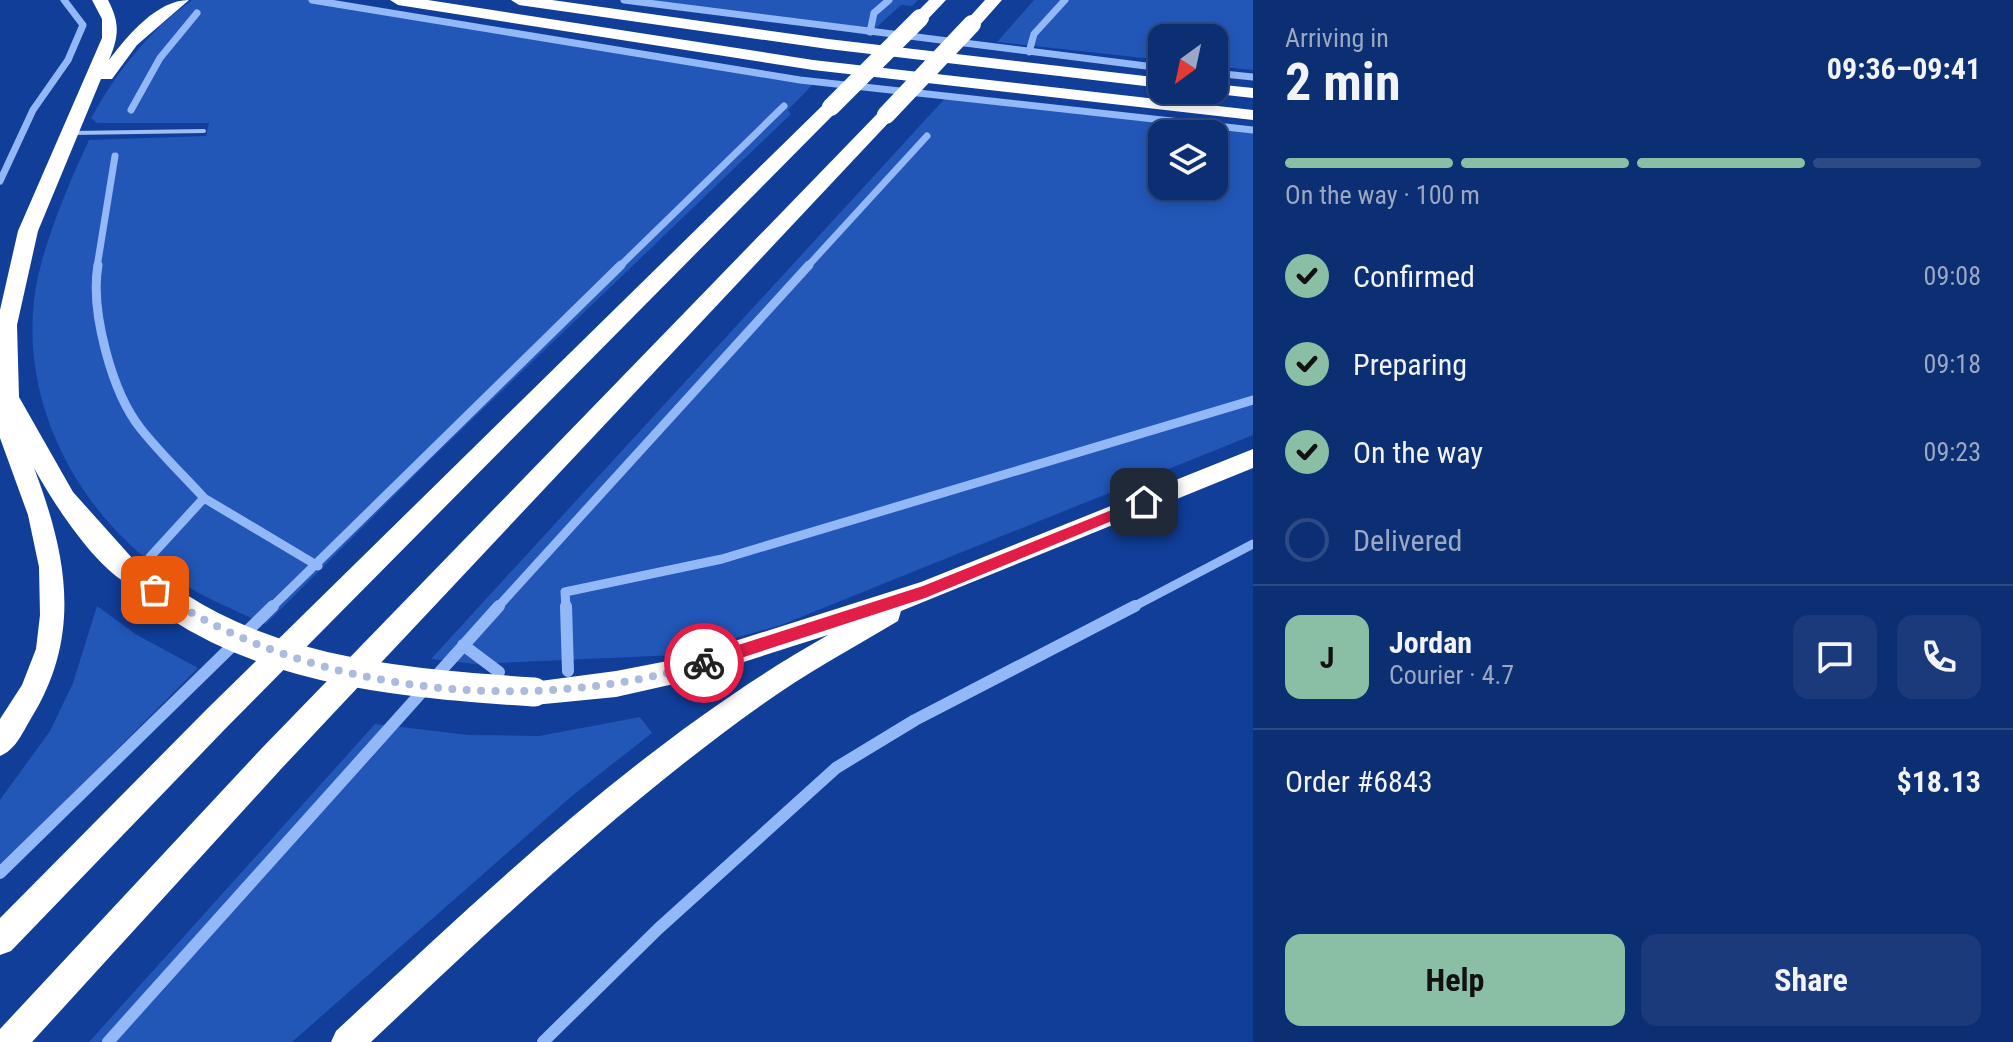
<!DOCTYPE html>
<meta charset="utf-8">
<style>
:root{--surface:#0c2e73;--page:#1a3a7b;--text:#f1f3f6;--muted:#9aa8c4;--line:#2c4a85;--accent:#8abfa5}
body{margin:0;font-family:"Roboto Condensed",sans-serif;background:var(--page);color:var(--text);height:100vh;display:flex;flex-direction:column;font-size:30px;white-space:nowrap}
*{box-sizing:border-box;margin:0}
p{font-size:26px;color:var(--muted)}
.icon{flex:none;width:44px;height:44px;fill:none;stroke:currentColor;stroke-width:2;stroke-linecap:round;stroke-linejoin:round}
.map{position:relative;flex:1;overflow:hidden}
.side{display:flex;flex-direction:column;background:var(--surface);width:760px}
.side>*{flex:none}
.needle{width:52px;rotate:213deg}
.controls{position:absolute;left:1148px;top:24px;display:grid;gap:16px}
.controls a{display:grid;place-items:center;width:80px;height:80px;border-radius:16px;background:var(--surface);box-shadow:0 4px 12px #0003,0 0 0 2px var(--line);font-size:40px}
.pin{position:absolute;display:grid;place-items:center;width:68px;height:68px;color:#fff;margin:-34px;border-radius:16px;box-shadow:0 4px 12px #0006}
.courier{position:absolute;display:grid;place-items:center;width:80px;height:80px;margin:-40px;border:6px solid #e11d48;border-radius:50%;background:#fff;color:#222;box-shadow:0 2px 10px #0007}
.headline em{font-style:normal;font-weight:700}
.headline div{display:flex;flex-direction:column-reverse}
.headline{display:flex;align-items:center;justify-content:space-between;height:136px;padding:0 32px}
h1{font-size:52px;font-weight:700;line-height:60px}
.bar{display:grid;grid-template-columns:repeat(4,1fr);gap:12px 8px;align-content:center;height:96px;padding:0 32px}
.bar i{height:10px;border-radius:6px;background:var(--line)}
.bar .current{background:var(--accent)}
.bar p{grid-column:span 4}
.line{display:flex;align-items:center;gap:20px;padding:0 32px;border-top:2px solid var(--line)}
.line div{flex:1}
.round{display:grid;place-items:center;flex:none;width:84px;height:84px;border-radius:16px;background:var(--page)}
ol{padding:0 32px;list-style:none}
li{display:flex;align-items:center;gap:24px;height:88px}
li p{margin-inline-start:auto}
li .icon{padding:8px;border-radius:50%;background:var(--accent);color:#111;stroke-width:4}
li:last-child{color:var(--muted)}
li i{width:44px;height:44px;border:4px solid var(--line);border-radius:50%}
.cta{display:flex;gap:16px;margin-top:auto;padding:16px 32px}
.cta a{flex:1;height:92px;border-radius:16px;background:var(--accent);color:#111;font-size:32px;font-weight:700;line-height:92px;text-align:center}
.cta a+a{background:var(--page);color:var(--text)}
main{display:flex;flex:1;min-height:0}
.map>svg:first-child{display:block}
.green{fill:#2257b8;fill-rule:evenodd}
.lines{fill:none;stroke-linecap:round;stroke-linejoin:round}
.stream-far2{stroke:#93b8f8;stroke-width:7}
.stream-far1{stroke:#93b8f8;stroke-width:9}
.stream{stroke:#93b8f8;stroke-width:12}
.lane{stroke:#a1bff5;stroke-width:4}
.highway{fill:#fff;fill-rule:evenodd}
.highway-bridge-far2{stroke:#fff;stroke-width:18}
.highway-bridge-far1{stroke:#fff;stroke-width:22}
.highway-bridge{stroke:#fff;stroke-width:29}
.route{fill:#e11d48}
.done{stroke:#abbbdb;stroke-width:8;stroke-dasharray:0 14.4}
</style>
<main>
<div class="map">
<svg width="1253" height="1042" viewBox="0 0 1253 1042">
<rect width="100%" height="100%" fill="#103e99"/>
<path class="green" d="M192 0H322L817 80 788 110 791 114 434 456 266 624C226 607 183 588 149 561 65 494 15 383 38 276 49 230 69 183 89 140L206 136 209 123H97L91 118C118 70 147 33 192 0Z
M637 0H918L912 6 901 5 868 35Z
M1034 0H1253V70L1214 66V38H1162V60L997 42Z
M949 94 1253 129V435L781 625 676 655 476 664 431 659ZM1162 134H1214V186H1162Z
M97 606 137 635 198 668 0 867V800L50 731 73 683Z
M640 717 652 733 573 795 292 1042H89L375 724 468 735 539 736Z"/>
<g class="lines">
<path class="stream-far2" d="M312 0 800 80 1253 130
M624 0 1162 68
M870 32 874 13 889 0
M1029 52 1034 34 1065 0
M1214 73 1253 77
M131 110 160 58 197 13
M0 181 33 110 68 60 83 25 64 0
M97 267 115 156
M619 267 784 106
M807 267 927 136"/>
<path class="stream-far1" d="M98 265C90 311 112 393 141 429 160 453 183 475 204 498
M150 557 204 498 318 566
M271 608 621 265
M497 608 809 265
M566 608 565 592 722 559 1253 400
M1131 608 1253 544"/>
<path class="stream" d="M566 606 568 671
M463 645 499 672
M0 873 273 606
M108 1042 499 606
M543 1042 658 929 836 768 915 720 1135 606"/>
<path class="lane" d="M72 133 204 131"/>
<path class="highway" d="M92 0H108C120 23 119 36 109 60 128 35 157 0 189 0L137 45 112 79H101L38 231 17 325 19 397 73 492 150 578 147 586 138 589C99 575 54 504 34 468 67 555 83 636 30 720 22 734 15 750 0 756V719L22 685 36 649 40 615 39 567 28 515 0 438V310L18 231 102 38V19Z
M390 0H428L813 60 1253 110V120L813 70 398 5Z
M511 0H552L828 39 1162 78V88L828 49 519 5Z
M929 0H946L926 21H914V15Z
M985 0H1002L978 27H966V21Z
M1214 84 1253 88V98L1208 93 1206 90H1214Z
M831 102 837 103V111L228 726 11 951 0 955V918L208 708 825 103Z
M886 110 895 115 892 119 282 768 32 1042H0V1029L262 748 880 111Z
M1253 449V468L901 611 898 621C853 648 806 673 763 704 622 804 496 924 371 1042H331L336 1031C490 888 644 739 828 635L678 683 616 697 534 705 525 701 521 692 525 683 616 671 678 659 921 582Z"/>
<path class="highway-bridge-far2" d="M831 107 920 18
M886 115 972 24"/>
<path class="highway-bridge-far1" d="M138 578 180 608"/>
<path class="highway-bridge" d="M177 606C281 674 414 684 534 692"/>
</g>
<path class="route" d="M1144 497 1150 502 1148 506 925 598 704 670 697 663 704 656 923 586Z"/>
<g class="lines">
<path class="done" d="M155 590C307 694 529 717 704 663"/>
</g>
</svg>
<div class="controls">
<a><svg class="needle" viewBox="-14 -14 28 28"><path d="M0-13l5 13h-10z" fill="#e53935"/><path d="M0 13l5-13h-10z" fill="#9aa8c4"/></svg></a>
<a><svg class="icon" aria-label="layers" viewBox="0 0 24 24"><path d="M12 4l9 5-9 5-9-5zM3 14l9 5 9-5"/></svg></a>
</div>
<div class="pin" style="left:155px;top:590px;background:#ea580c"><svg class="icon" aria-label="bag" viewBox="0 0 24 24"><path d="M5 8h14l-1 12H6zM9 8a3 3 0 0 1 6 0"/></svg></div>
<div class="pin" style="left:1144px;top:502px;background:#1f2937"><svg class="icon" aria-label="home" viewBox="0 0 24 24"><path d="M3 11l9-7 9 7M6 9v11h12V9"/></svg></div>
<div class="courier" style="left:704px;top:663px"><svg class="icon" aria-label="bike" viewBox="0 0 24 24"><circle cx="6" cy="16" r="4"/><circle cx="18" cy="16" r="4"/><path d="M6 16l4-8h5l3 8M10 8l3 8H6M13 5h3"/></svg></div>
</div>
<section class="side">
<div class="headline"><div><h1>2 min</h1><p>Arriving in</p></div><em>09:36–09:41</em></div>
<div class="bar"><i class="current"></i><i class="current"></i><i class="current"></i><i></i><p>On the way · 100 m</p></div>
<ol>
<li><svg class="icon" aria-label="check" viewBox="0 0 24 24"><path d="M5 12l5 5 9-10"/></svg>Confirmed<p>09:08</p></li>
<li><svg class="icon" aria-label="check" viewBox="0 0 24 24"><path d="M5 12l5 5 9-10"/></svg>Preparing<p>09:18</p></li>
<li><svg class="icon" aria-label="check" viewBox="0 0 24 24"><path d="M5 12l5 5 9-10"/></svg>On the way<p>09:23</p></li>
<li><i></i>Delivered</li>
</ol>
<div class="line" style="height:144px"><b class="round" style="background:var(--accent);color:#111">J</b><div><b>Jordan</b><p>Courier · 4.7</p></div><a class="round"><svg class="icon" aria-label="chat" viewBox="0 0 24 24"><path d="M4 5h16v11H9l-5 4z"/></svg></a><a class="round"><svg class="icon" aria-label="phone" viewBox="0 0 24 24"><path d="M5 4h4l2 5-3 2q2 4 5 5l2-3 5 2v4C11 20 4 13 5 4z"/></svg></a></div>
<div class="line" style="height:104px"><div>Order #6843</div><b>$18.13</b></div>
<div class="cta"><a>Help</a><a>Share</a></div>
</section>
</main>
